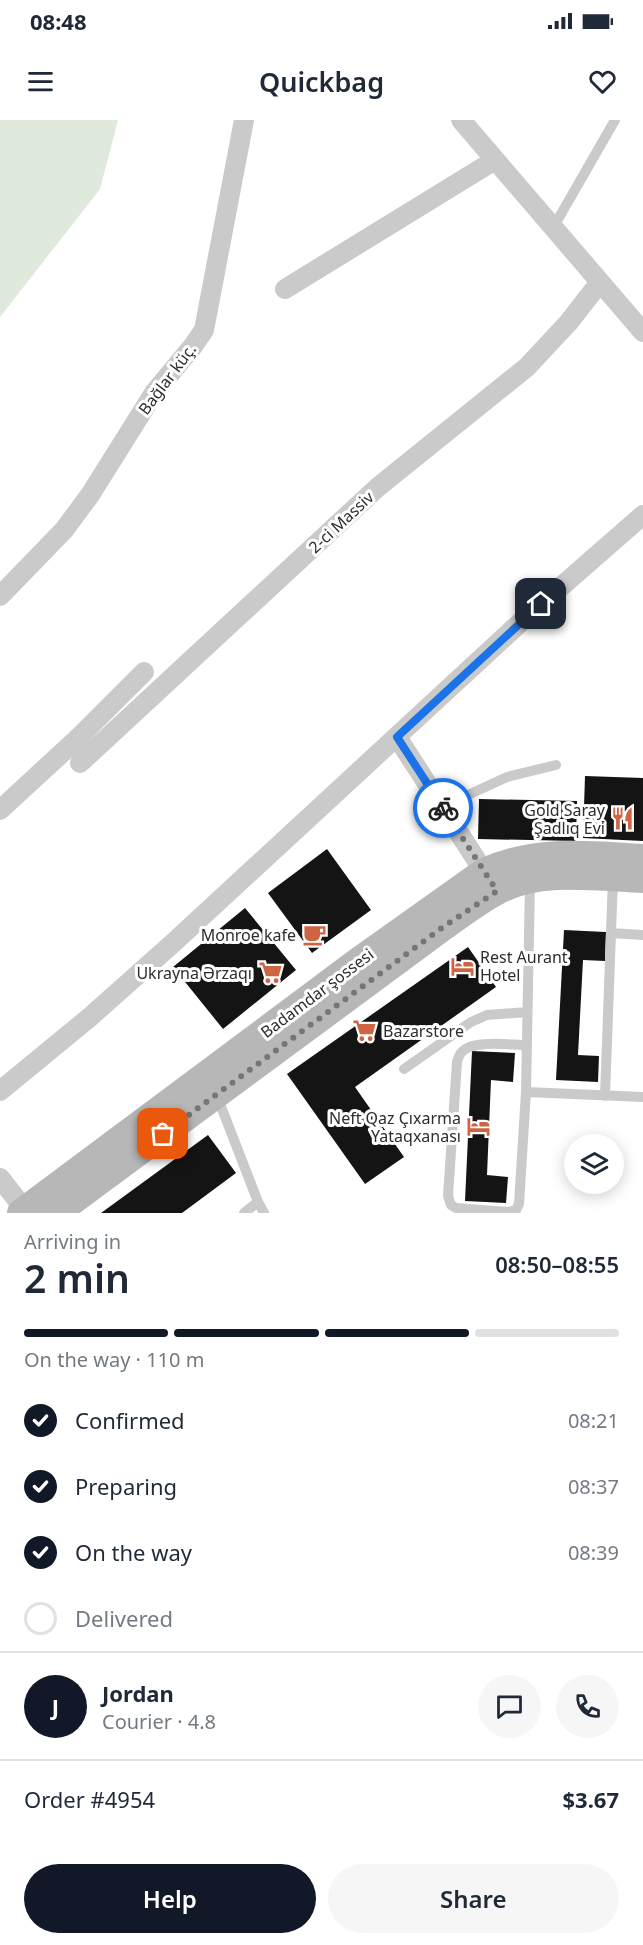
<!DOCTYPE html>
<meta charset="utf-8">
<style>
:root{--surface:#fff;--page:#f6f6f7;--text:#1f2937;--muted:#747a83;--line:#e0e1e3;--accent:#111827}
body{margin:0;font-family:"Noto Sans",sans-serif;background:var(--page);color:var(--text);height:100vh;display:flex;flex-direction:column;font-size:22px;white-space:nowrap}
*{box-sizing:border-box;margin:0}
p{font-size:20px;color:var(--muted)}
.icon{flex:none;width:33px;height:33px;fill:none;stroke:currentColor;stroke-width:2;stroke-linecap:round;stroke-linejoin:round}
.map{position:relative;height:1093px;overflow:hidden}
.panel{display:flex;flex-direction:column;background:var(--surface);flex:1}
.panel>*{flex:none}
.tools{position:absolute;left:564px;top:1014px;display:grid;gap:12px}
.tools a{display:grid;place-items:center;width:60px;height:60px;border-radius:50%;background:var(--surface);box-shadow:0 3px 15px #0003;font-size:30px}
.pin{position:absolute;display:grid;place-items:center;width:51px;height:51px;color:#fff;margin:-26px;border-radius:12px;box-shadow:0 3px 9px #0006}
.courier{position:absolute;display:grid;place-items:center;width:60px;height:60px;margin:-30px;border:4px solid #1a73e8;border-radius:50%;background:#fff;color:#222;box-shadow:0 2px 8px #0007}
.summary em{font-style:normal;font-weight:600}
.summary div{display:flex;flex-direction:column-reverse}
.summary{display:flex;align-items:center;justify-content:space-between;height:102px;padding:0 24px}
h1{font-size:39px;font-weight:600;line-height:45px}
.bar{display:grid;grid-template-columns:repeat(4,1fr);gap:9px 6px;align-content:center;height:72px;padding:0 24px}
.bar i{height:8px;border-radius:4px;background:var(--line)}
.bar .current{background:var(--accent)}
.bar p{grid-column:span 4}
.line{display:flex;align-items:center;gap:15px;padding:0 24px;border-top:2px solid var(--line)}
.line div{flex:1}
.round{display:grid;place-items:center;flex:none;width:63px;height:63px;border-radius:32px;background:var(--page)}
ol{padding:0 24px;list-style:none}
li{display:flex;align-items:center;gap:18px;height:66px}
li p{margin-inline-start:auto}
li .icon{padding:6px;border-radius:50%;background:var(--accent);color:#fff;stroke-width:4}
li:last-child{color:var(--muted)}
li i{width:33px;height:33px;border:3px solid var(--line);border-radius:50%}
.primary-button{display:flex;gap:12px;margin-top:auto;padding:12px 24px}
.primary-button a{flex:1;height:69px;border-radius:36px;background:var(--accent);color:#fff;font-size:24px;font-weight:600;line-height:69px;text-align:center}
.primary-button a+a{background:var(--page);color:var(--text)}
.status{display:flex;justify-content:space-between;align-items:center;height:42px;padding:0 30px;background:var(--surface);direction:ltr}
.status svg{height:16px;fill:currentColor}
header{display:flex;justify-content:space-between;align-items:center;height:78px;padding:0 24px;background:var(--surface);font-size:27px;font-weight:600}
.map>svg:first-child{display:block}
.green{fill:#dfe9dc}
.building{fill:#141414}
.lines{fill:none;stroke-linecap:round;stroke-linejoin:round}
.service{stroke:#cacaca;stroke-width:10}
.minor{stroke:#cacaca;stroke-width:20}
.secondary{stroke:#b7b7b7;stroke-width:28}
.done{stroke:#767676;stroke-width:6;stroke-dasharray:0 10.8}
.route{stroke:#1a73e8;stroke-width:8}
.labels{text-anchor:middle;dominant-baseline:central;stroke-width:6;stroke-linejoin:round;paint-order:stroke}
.street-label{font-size:16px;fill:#2d2d2d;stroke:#fff}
.poi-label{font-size:16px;fill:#2d2d2d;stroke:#fff;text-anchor:end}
</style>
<div class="status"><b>08:48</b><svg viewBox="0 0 49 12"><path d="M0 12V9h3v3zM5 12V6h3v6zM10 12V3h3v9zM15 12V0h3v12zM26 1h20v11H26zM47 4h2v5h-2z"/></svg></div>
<header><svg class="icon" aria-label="menu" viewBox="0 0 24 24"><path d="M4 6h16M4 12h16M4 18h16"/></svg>Quickbag<svg class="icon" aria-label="heart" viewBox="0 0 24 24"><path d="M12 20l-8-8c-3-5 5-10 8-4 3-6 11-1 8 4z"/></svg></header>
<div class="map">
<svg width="643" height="1093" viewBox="0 0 643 1093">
<rect width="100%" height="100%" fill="#fff"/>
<path class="green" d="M0 0H118L100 69 0 197Z"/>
<path class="building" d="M585 656 643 658V721L583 718Z
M479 679 577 681 576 721 478 719Z
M327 729 371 790 312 833 268 773Z
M245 788 296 850 223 909 173 847Z
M564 810 606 812 605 841 583 840 578 935 599 936 598 962 556 960Z
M468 827 496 867 355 967 404 1037 365 1064 287 954Z
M472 931 515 933 513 962 491 960 487 1055 508 1057 506 1083 465 1081Z
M208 1015 236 1053 182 1093H101Z"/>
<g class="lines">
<path class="service" d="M553 108 615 0
M442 687 507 657 556 645
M611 813 643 815
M527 925C510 925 471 919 461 933 459 935 458 939 457 942L448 1076 451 1085 456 1088 508 1092 516 1090 519 1084 526 972 530 762
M404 949 471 902 487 895 527 892
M526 972 643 977
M217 976 258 1082 244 1093
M605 976 613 758
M258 1082 264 1093"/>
<path class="minor" d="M461 0 643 212
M285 169 495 40
M0 476 64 410 90 375 154 273 193 226 204 210 244 0
M397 617 490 761
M80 643 378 367 527 247 569 202 600 162
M0 690 77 619 144 552
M0 971 90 897 172 824 524 499 643 395
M0 1058 25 1090"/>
<path class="secondary" d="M21 1093 356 843 484 752C537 728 587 735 643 738
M56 1093 443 807C460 795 478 781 497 771 540 748 596 757 643 759"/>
</g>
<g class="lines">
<path class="done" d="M163 1014 443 807 497 771 443 688"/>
<path class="route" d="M443 688 397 617 541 484"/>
</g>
<defs>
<symbol id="restaurant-bare" viewBox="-9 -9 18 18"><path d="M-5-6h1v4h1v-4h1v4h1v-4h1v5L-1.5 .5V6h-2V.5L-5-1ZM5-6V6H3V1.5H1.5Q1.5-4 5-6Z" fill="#cf6444" stroke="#fff" stroke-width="2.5" paint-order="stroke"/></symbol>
<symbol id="cafe-bare" viewBox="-9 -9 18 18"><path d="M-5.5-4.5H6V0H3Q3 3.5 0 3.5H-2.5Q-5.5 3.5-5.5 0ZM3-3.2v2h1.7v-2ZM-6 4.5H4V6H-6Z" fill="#cf6444" stroke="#fff" stroke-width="2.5" paint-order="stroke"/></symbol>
<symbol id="hotel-bare" viewBox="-9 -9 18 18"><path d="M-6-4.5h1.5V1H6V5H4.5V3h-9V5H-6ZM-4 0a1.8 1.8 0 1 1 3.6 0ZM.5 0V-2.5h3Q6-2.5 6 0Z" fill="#cf6444" stroke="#fff" stroke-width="2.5" paint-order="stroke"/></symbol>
<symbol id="supermarket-bare" viewBox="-9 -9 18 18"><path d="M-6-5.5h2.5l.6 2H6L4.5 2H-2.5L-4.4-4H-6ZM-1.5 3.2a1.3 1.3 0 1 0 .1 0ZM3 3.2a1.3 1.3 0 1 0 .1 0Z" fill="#cf6444" stroke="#fff" stroke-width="2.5" paint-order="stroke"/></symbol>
</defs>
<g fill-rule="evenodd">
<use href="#restaurant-bare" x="606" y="682" width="33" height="33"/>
<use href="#cafe-bare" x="298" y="798" width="33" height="33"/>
<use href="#hotel-bare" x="446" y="830" width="33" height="33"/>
<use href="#supermarket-bare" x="254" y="836" width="33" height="33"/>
<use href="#supermarket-bare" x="348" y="894" width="33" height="33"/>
<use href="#hotel-bare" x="462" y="990" width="33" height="33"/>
</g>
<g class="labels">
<g class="street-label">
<text transform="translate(167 259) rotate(-53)">Bağlar küç.</text>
<text transform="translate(341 402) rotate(-43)">2-ci Massiv</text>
<text transform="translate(317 873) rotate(-37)">Badamdar şossesi</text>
</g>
<g class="poi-label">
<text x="605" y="690">Gold Saray<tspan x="605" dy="18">Şadlıq Evi</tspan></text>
<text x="296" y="815">Monroe kafe</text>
<text x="480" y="837" text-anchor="start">Rest Aurant<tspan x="480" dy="18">Hotel</tspan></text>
<text x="252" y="853">Ukrayna Ərzaqı</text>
<text x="383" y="911" text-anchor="start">Bazarstore</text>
<text x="461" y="998">Neft Qaz Çıxarma<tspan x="461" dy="18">Yataqxanası</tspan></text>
</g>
</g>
</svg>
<div class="tools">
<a><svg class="icon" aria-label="layers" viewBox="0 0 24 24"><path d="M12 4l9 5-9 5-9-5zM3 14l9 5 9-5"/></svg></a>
</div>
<div class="pin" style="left:163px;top:1014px;background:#ea580c"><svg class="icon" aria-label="bag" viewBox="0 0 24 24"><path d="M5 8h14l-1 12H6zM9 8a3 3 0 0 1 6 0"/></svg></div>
<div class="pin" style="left:541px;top:484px;background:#1f2937"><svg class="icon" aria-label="home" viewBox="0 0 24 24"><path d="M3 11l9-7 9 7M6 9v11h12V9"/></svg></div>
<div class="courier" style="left:443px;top:688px"><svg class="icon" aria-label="bike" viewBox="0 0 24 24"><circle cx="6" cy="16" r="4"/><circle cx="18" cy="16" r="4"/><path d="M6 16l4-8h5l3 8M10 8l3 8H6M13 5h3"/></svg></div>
</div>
<section class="panel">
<div class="summary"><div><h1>2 min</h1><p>Arriving in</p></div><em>08:50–08:55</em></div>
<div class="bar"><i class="current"></i><i class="current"></i><i class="current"></i><i></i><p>On the way · 110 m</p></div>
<ol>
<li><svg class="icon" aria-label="check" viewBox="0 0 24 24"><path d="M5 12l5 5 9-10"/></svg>Confirmed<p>08:21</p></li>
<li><svg class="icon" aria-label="check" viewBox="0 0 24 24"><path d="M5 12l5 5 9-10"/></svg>Preparing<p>08:37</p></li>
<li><svg class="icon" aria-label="check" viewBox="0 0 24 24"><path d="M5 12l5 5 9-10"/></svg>On the way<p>08:39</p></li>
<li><i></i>Delivered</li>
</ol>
<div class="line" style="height:108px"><b class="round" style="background:var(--accent);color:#fff">J</b><div><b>Jordan</b><p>Courier · 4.8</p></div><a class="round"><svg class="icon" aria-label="chat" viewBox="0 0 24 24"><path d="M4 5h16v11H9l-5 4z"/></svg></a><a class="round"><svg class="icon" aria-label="phone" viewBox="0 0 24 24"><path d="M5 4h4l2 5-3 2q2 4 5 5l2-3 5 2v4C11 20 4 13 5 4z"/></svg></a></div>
<div class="line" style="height:78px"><div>Order #4954</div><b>$3.67</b></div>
<div class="primary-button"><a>Help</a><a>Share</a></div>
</section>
